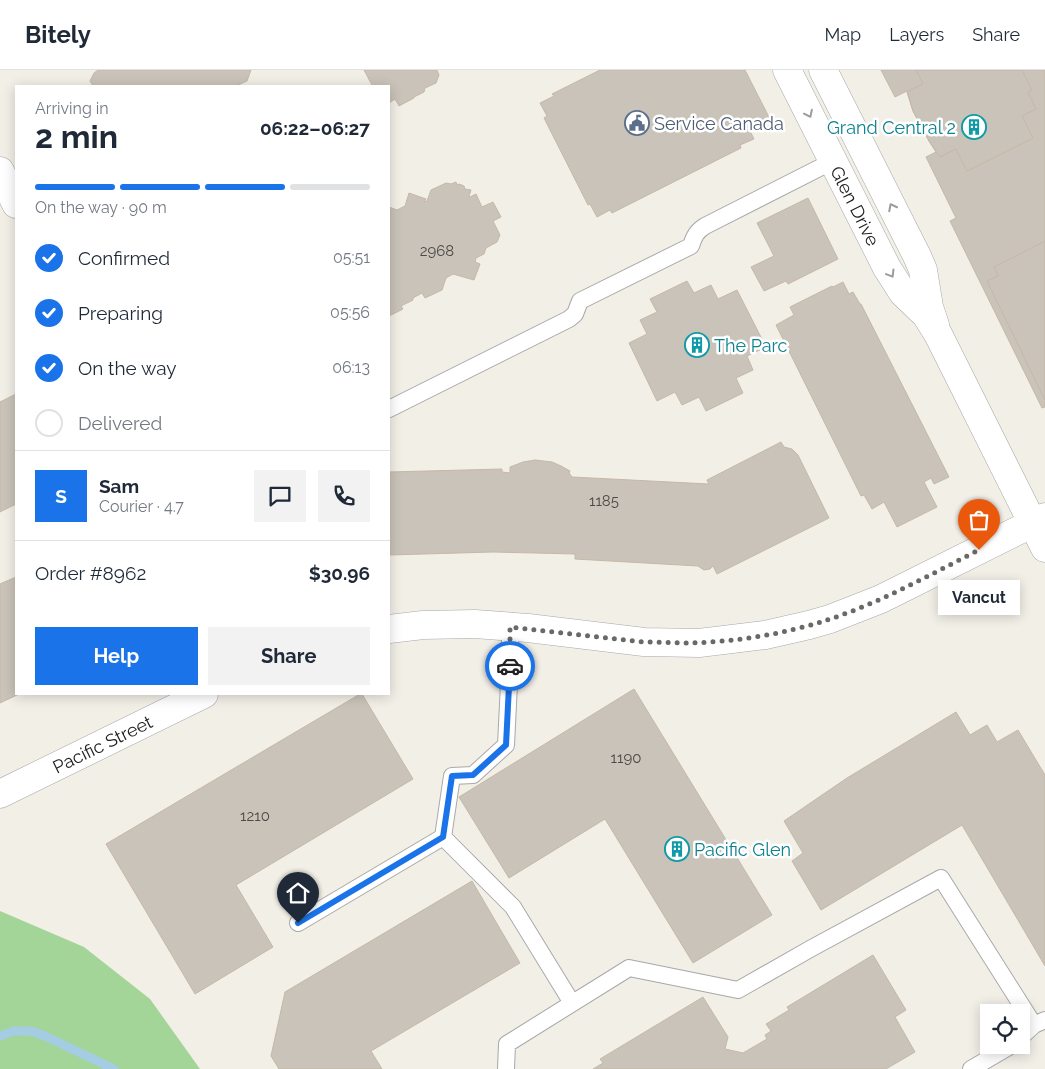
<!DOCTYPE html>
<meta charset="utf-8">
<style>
:root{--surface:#fff;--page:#f2f2f3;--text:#1f2937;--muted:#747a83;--line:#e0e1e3;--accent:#1a73e8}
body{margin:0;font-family:Raleway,sans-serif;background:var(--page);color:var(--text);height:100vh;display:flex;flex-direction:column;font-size:19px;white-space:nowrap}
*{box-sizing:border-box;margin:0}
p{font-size:16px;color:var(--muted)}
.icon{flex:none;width:28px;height:28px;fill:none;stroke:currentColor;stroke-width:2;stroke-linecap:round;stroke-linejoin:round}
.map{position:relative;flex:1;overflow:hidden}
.drawer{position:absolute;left:15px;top:15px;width:375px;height:610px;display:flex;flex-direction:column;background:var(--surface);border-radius:0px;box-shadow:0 2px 12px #0003}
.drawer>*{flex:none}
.buttons{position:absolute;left:980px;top:934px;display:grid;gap:10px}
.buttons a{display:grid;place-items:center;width:50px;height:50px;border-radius:0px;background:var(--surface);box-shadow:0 2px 12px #0003;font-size:25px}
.pin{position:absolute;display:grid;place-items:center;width:42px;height:42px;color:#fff;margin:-51px -21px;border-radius:50% 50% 50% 0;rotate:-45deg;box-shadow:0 0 5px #0007}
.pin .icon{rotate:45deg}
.courier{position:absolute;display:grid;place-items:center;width:50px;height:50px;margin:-25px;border:4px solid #1a73e8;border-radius:50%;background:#fff;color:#222;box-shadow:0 1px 6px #0007}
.bubble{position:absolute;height:35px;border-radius:0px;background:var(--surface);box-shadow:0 2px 12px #0003;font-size:16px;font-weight:700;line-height:35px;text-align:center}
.summary em{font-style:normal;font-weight:700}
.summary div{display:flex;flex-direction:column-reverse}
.summary{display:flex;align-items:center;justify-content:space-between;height:85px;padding:0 20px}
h1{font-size:32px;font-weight:700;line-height:38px}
.bar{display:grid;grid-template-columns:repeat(4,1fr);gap:8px 5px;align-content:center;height:60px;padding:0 20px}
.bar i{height:6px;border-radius:4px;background:var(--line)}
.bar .on{background:var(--accent)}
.bar p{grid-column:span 4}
.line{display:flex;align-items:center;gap:12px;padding:0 20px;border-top:1px solid var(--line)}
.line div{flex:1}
.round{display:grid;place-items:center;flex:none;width:52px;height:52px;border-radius:0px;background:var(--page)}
ol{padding:0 20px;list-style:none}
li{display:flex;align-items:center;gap:15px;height:55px}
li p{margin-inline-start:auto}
li .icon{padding:5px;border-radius:50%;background:var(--accent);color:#fff;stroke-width:4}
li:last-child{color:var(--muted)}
li i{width:28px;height:28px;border:2px solid var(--line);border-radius:50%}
.action{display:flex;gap:10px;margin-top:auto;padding:10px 20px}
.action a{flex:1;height:58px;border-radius:0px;background:var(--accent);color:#fff;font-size:20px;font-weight:700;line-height:58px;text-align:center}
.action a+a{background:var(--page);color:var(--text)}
header{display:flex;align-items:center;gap:30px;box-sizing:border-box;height:70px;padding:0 25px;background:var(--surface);border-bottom:1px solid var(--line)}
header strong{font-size:24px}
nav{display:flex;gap:28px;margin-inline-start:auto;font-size:18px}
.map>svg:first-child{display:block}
.forest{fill:#a3d498}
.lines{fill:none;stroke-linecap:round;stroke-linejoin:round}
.stream{stroke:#a4cde3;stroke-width:9}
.building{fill:#cac3b9;stroke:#c5b8a7}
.service-casing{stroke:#a8a8a8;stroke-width:18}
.minor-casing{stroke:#a8a8a8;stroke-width:29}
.tertiary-casing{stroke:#a8a8a8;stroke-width:29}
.service{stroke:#fff;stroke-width:16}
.minor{stroke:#fff;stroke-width:28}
.tertiary{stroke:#fff;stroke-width:28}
.oneway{stroke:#9b9b9b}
.done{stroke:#6a6966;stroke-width:5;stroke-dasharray:0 9}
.route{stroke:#1a73e8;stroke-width:6}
.labels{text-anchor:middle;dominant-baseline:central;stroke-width:5;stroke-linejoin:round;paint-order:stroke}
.number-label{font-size:15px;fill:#4b4a47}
.service-label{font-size:18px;fill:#4e5e75;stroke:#fff;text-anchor:start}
.culture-label{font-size:18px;fill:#0d838f;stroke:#fff;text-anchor:start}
.street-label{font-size:18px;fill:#212121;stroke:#fff}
</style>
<header>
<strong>Bitely</strong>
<nav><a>Map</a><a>Layers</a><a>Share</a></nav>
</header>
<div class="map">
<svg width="1045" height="999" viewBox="0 0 1045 999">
<rect width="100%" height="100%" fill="#f2efe7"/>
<path class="forest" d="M0 841 84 877 150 929 200 999H0Z"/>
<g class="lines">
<path class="stream" d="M0 966 14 961H31L45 966 114 999"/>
</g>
<path class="building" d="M98 0H251L247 11 236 16H93L90 11 94 3Z
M364 0H437L439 5 436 13 425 18 424 22 414 27V28L399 36 395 29 389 33V16H371L372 15Z
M600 0H745L771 51 750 61 754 69 740 75 741 78 612 143 610 140 597 147 590 134 588 135 544 48 547 46 540 33 554 26 552 24Z
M881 0H1045V337L1042 338 950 151 956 148 926 87 936 82 929 71 913 41 907 21 895 27Z
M916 0H1022L1032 20 1028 22 1036 39 1022 46 1033 68 967 101 956 79 940 87 929 71 913 41 907 22 923 14Z
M456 112 457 115 459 114 464 116 465 119 471 120 469 126 470 127 476 124 482 137 493 132 501 147 493 151 500 165 497 172 486 178 484 184 476 188 475 192 480 194 474 210 453 204 446 208 442 220 425 228 422 223 413 228V230L401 236 403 239 389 246V137L397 140 405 136 409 123 426 129 424 132 427 131 431 120 446 113 451 114Z
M808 128 838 189 788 214 786 211 764 221 751 197 774 186 757 153Z
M1045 171V330L987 211 998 206 994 197Z
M687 211 694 223 711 215 718 229 737 220 766 277 747 286 753 300 736 308 743 323 706 341 699 327 682 335 675 322 657 331 629 273 647 264 640 250 657 242 650 229Z
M843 212 849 224 853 222 860 234H861L949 407 934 414 931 408 924 412 937 437 897 457 884 432 872 439 864 425 861 426 776 255 794 245 790 237 832 216 833 217Z
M16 324V434L0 442V332Z
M781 372 784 377 792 379 798 385 829 448 717 504 713 496 710 499 704 500 698 496 575 489V484L493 482 389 485V402L502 399V402L510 403V397L523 392 535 390 552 392 561 396 570 401 569 403 572 407 709 414 707 410Z
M16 507V624H19L0 633V514Z
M634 619 772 845 693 893 605 749 509 808 459 727Z
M360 624H362L413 709 236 815 273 877 195 924 106 774Z
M956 642 970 665 987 655 997 672 1018 660 1045 705V896L962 755 821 840 792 791 803 783 784 751 847 708Z
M472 811 520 893 371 981 382 999H279L271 986 285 922Z
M873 885 906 940 895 947 915 982 886 999H593L603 993 600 989 703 927 728 967 725 979 743 983 767 969 765 965 771 961 766 954 789 940 787 937Z"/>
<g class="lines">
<defs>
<path id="service" d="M389 339 569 249 575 244 580 231 691 176C694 166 697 161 705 156L833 91
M443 767 452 706 473 705 506 675 510 593V557
M298 853 443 767 513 837 572 933
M1021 967 1034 955 1045 950
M506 999 507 974 629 898 738 920 810 879 941 808 1034 955
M971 999 1012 975"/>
<g id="minor">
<path d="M0 101 16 134"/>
<path d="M389 559 423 555 475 554 528 558 644 572 699 573 765 565 809 555 830 549 881 529 1045 447"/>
<path id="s1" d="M0 724 204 624"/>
</g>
<g id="tertiary">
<path id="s2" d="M787 0 887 198 903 223 926 245 938 264 1045 478"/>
<path d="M823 0 917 186 923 200 929 237 935 255"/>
</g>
</defs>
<use href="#service" class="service-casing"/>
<use href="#minor" class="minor-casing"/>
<use href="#tertiary" class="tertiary-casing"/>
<use href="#service" class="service"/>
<use href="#minor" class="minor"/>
<use href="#tertiary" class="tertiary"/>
</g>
<defs><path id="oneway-chevron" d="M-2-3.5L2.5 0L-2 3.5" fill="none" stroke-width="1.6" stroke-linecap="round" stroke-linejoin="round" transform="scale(1.25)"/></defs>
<g class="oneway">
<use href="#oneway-chevron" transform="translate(809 44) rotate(64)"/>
<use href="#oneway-chevron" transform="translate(892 137) rotate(-117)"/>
<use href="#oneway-chevron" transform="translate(891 204) rotate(59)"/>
</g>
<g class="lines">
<path class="done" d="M510 596V557L644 572C659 572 674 573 689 573 734 572 785 564 827 550 880 533 929 505 979 480"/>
<path class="route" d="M298 853 443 767 452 706 473 705 506 675 510 596"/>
</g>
<defs>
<symbol id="civic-ring" viewBox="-11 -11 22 22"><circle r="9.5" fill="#fff" stroke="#5c6f8a" stroke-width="1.5"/><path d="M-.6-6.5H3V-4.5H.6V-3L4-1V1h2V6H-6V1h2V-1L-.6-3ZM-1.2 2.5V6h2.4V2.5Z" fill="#5c6f8a"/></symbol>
<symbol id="building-ring" viewBox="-11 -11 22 22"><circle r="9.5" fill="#fff" stroke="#0f9aa8" stroke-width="1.5"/><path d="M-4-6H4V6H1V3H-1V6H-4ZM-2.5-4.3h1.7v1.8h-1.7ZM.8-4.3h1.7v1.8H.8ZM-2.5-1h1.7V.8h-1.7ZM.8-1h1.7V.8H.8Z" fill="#0f9aa8"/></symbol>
</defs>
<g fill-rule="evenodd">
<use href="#civic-ring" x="623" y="39" width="28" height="28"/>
<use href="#building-ring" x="960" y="43" width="28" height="28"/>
<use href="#building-ring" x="683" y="261" width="28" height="28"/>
<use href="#building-ring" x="663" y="765" width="28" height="28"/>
</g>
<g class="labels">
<g class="number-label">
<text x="437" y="181">2968</text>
<text x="604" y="431">1185</text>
<text x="626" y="688">1190</text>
<text x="255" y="746">1210</text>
</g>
<g class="service-label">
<text x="654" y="53">Service Canada</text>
</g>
<g class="culture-label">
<text x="956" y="57" text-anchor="end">Grand Central 2</text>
<text x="714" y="275">The Parc</text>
<text x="694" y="779">Pacific Glen</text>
</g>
<g class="street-label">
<text stroke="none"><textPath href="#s2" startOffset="152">Glen Drive</textPath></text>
<text stroke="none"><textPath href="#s1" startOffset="114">Pacific Street</textPath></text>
</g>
</g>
</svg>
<div class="buttons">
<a><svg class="icon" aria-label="locate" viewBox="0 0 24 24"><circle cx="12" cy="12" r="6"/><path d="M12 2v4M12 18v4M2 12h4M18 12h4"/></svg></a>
</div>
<div class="pin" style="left:979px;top:480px;background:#ea580c"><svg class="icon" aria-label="bag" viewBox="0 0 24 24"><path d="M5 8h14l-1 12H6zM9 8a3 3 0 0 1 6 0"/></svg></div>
<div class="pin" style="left:298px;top:853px;background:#1f2937"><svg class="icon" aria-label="home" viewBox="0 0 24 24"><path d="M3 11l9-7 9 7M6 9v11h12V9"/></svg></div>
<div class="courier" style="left:510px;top:596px"><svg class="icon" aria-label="car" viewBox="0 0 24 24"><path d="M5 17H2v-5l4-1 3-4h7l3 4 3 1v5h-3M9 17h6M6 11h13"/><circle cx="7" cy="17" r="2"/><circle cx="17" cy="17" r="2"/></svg></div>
<div class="bubble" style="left:938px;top:510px;width:82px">Vancut</div>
<section class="drawer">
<div class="summary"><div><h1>2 min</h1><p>Arriving in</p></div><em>06:22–06:27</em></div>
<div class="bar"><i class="on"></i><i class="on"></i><i class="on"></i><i></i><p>On the way · 90 m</p></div>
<ol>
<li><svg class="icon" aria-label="check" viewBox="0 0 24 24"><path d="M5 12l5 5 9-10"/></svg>Confirmed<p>05:51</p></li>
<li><svg class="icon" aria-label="check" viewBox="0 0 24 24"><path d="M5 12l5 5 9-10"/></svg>Preparing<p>05:56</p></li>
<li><svg class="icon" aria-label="check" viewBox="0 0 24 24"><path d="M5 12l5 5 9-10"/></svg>On the way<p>06:13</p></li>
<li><i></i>Delivered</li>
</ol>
<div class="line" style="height:90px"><b class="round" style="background:var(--accent);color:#fff">S</b><div><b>Sam</b><p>Courier · 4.7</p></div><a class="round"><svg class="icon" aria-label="chat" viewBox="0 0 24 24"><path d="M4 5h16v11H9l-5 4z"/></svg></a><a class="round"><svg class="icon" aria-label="phone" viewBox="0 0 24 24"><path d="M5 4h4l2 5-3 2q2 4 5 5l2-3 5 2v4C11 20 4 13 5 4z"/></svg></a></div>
<div class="line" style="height:65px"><div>Order #8962</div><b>$30.96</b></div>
<div class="action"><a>Help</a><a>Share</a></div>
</section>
</div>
